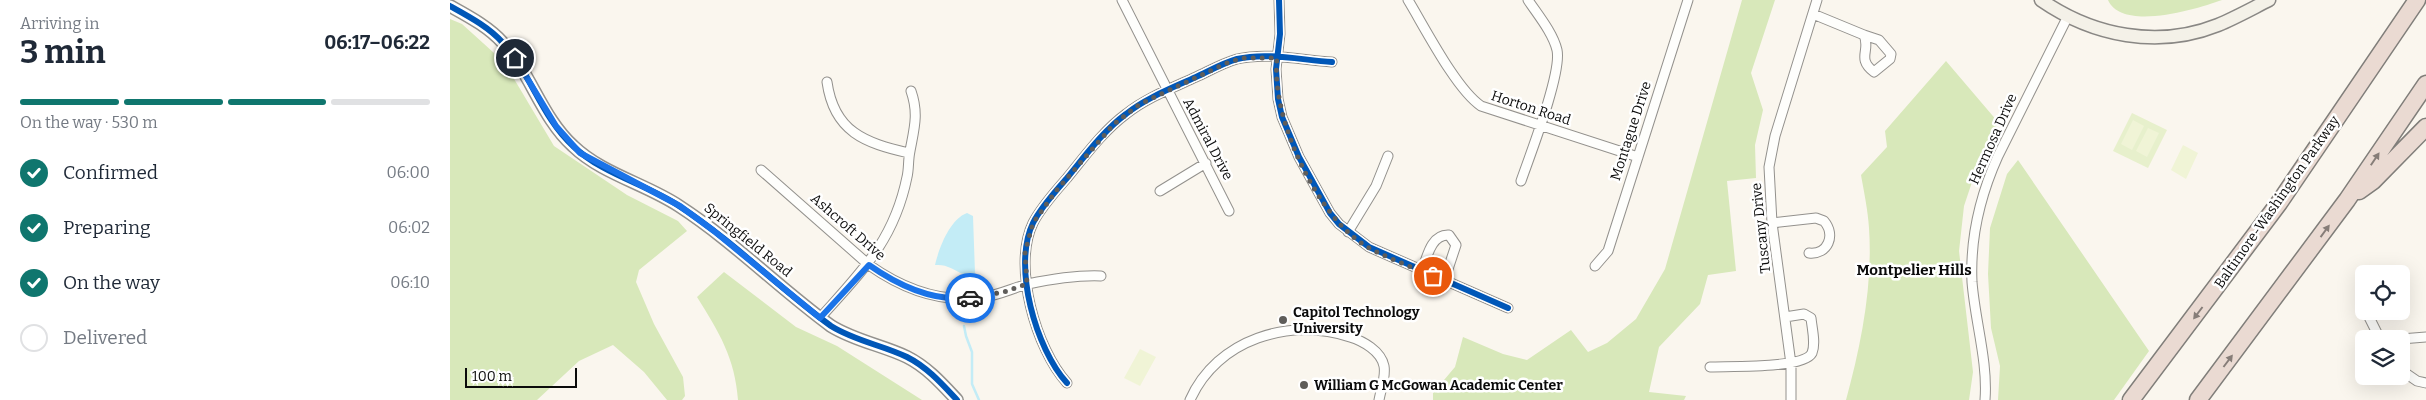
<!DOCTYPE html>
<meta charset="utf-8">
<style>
:root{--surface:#fff;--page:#f2f2f3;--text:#1f2937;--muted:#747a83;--line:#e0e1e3;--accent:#0f766e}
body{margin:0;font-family:Bitter,serif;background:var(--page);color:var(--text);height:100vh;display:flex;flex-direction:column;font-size:19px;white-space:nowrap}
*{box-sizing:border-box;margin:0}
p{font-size:16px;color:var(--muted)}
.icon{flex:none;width:28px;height:28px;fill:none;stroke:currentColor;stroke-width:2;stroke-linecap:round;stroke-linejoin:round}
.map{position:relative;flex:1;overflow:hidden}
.details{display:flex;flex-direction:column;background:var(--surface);width:450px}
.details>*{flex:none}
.fabs{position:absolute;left:1905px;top:265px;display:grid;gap:10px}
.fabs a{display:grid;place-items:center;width:55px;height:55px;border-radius:8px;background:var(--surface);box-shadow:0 5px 20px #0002;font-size:25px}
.scale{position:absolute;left:15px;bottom:12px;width:112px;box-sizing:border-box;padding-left:5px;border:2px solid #0b0b0b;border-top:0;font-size:14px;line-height:18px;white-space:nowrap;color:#0b0b0b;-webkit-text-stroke:4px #fff;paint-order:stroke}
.pin{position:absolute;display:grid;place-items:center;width:42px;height:42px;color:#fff;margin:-21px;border:2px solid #fff;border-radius:50%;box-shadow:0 1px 5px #0007}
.courier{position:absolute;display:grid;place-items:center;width:50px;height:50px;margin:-25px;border:4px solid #1a73e8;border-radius:50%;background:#fff;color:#222;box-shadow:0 1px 6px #0007}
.overview em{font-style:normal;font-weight:700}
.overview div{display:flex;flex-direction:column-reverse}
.overview{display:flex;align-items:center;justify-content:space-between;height:85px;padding:0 20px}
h1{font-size:32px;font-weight:700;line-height:38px}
.bar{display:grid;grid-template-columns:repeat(4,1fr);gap:8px 5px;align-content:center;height:60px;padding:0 20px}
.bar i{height:6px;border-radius:4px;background:var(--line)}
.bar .on{background:var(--accent)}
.bar p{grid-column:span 4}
ol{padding:0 20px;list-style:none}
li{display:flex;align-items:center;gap:15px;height:55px}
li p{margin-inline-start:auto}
li .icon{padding:5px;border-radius:50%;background:var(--accent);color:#fff;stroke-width:4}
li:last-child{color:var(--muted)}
li i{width:28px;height:28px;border:2px solid var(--line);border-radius:50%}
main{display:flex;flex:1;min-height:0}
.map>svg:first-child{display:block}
.green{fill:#e7f0cc}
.forest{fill:#d8e8ba}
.pitch{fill:#f0f4d6}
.water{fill:#c3ecf6}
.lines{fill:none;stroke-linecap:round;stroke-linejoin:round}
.stream{stroke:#c3ecf6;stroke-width:2.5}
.minor-casing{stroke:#93918d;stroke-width:11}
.tertiary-casing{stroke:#93918d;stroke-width:14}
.secondary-casing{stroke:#898784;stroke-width:15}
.motorway-casing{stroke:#807e7a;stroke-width:19}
.minor{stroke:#fefefc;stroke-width:9}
.tertiary{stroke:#fefefc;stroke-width:11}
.secondary{stroke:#f4f1e8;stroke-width:12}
.motorway{stroke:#eadad2;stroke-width:16}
.cycleway-casing{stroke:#fff;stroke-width:9}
.cycleway{stroke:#0057b8;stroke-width:6}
.oneway{fill:#867d78}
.done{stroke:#5f5d5a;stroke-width:5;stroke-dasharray:0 9}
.route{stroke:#1a73e8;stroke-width:6}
.poi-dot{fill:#5f5d5a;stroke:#fff;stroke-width:2}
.labels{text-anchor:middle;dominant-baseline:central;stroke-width:5;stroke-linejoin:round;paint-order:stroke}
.street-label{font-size:14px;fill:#0b0b0b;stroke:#fff}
.poi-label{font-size:14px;font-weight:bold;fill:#0b0b0b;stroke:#fff;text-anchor:start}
.neighbourhood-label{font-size:15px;font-weight:bold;fill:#0b0b0b;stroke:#fff}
</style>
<main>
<section class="details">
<div class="overview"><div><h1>3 min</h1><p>Arriving in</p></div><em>06:17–06:22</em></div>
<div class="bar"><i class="on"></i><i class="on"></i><i class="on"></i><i></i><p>On the way · 530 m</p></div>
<ol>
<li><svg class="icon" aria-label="check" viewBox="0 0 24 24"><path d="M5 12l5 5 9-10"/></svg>Confirmed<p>06:00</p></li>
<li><svg class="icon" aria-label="check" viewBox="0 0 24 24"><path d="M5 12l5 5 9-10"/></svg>Preparing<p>06:02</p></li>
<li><svg class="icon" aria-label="check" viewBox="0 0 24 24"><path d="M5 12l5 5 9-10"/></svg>On the way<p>06:10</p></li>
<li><i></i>Delivered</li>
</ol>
</section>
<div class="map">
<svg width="1976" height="400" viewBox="0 0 1976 400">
<rect width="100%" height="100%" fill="#faf6ee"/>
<path class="green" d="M1682 113 1717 130 1698 168 1663 151Z"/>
<path class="forest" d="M1292 0H1325L1301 73 1313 110 1305 145 1306 178 1277 181 1286 271 1258 275 1250 304 1209 347 1199 392 1236 396 1234 400H983V393L1005 367 1013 337 1053 354 1077 360 1121 330 1138 352 1157 343 1186 319 1215 269Z
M1658 0H1772C1747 9 1672 32 1658 0Z
M0 19 12 24 54 62 104 146 177 195 228 221 237 231 189 270 186 282 204 324 233 377 235 396 232 400H217L194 372 163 345 129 361 87 400H0Z
M1496 61 1548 122 1530 158 1514 206 1509 251 1523 372 1519 400H1396C1411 345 1423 286 1419 228 1418 211 1414 192 1411 175L1437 147 1435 131Z
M1568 160 1699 351 1664 400H1548L1550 366 1541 328 1538 274 1540 228 1557 174Z
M274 272 346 327 387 346 472 400H288C285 358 269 332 247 297Z"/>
<path class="pitch" d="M1683 120 1694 126 1682 150 1671 144Z
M1698 128 1709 133 1697 157 1686 151Z
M1733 145 1748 153 1736 179 1721 170Z
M690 349 706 357 690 386 674 378Z"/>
<path class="water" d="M517 213 523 216 525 273C514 279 508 270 498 267 494 265 489 265 485 265 489 248 500 219 517 213Z"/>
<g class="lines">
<path class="stream" d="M514 326 516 336 522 352V384L529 400"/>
<defs>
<path id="minor" d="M672 0 779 211
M829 0 830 34 826 69 828 99 832 117 849 157 880 213 889 224 919 247 1058 308
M958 0C975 28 1006 89 1031 106L1188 157
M1363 14 1414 35C1421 51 1406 58 1424 72L1440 59 1441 54 1429 40 1414 35
M377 82C384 132 415 143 459 153
M311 170 419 265C453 289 491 304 534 297 549 295 563 288 578 284 602 279 626 275 651 276
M1071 181C1080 155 1112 73 1107 50 1103 33 1088 15 1078 0
M710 191 756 163
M1322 223 1366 218 1374 221C1386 235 1378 255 1359 253
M898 232 926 186 938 156
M1145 266 1158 251 1238 0
M972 271C977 257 981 234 999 235L1006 245 994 281
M1916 311 1930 339
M370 318C411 272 444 241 457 177 459 169 458 160 460 151 464 129 469 114 461 91
M1951 339 1976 337
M1260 367C1278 366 1354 369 1362 353 1366 343 1362 329 1361 318L1354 314 1335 317
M1951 370 1967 381 1976 383
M617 383C586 349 562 266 583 223 591 207 605 192 617 178 635 156 653 131 676 114 696 98 722 88 746 77 759 71 773 63 787 59 817 52 851 60 882 62
M740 400C767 339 840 317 900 337 913 341 931 351 934 366 936 377 931 389 929 400
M1341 400V364L1322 223 1319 167 1325 136 1367 0
M1535 400C1538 361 1525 321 1522 282 1520 238 1530 196 1548 156L1618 16"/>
<path id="tertiary" d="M0 6C18 16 39 27 53 43 81 74 92 118 123 146 152 174 196 184 229 206 283 241 329 288 381 326 405 341 432 345 457 357 477 367 492 384 507 400"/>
<path id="secondary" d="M1591 0C1643 36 1708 49 1768 25 1785 18 1803 8 1819 0"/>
<path id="motorway" d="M1909 191 1923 181 1976 127
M1681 400 1829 203 1967 0
M1748 400 1897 200 1976 84"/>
</defs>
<use href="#minor" class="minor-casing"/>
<use href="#tertiary" class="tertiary-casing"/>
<use href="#secondary" class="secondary-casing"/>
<use href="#motorway" class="motorway-casing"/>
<use href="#minor" class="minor"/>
<use href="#tertiary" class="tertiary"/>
<use href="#secondary" class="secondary"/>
<use href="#motorway" class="motorway"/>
<defs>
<path id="cycleway" d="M829 0 830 34 826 69 828 99 832 117 849 157 880 213 889 224 919 247 1058 308
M0 6C18 16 39 27 53 43 81 74 92 118 123 146 152 174 196 184 229 206 283 241 329 288 381 326 405 341 432 345 457 357 477 367 492 384 507 400
M617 383C586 349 562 266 583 223 591 207 605 192 617 178 635 156 653 131 676 114 696 98 722 88 746 77 759 71 773 63 787 59 817 52 851 60 882 62"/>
</defs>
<use href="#cycleway" class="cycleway-casing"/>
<use href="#cycleway" class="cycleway"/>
</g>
<defs><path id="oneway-solid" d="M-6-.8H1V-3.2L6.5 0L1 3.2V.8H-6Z" transform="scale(1.25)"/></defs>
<g class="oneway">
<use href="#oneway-solid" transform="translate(1925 159) rotate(-56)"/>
<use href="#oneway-solid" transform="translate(1875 231) rotate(-54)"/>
<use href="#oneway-solid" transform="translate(1748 313) rotate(127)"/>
<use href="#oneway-solid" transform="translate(1778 361) rotate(-53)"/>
</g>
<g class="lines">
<path class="done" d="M520 298 554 292 577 284 575 252 583 223 606 191 664 124 690 104 779 62 793 58H827C821 115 862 205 907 240 929 256 958 265 983 276"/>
<path class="route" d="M65 58 106 126 130 153 230 206 264 231 370 318 419 265C449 286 483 302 520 298"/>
</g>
<g class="poi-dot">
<circle cx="833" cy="320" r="5"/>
<circle cx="854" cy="385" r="5"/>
</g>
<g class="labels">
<g class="street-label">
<text transform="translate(1081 108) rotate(18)">Horton Road</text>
<text transform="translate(1181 131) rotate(-72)">Montague Drive</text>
<text transform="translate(758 139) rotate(62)">Admiral Drive</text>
<text transform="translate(1543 139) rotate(-66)">Hermosa Drive</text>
<text transform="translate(1827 202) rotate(-55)">Baltimore-Washington Parkway</text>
<text transform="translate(398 227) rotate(41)">Ashcroft Drive</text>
<text transform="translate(1311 228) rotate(-96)">Tuscany Drive</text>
<text transform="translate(298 240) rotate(39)">Springfield Road</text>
</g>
<g class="poi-label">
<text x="843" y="312">Capitol Technology<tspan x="843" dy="16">University</tspan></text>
<text x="864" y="385">William G McGowan Academic Center</text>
</g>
<g class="neighbourhood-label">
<text x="1464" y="270">Montpelier Hills</text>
</g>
</g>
</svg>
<div class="fabs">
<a><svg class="icon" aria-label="locate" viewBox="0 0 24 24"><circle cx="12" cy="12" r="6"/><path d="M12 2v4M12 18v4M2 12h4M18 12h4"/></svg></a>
<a><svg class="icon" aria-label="layers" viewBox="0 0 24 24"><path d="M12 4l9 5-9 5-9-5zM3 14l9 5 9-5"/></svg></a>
</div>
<div class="scale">100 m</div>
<div class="pin" style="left:983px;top:276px;background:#ea580c"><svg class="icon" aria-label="bag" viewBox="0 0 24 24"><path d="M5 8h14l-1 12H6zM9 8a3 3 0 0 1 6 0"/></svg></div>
<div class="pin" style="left:65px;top:58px;background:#1f2937"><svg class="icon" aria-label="home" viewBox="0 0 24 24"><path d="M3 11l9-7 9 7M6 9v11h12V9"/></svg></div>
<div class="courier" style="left:520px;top:298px"><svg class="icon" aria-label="car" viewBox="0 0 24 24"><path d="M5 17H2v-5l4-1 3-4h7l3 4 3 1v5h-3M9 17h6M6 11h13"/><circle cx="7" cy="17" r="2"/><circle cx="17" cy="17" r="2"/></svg></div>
</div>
</main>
